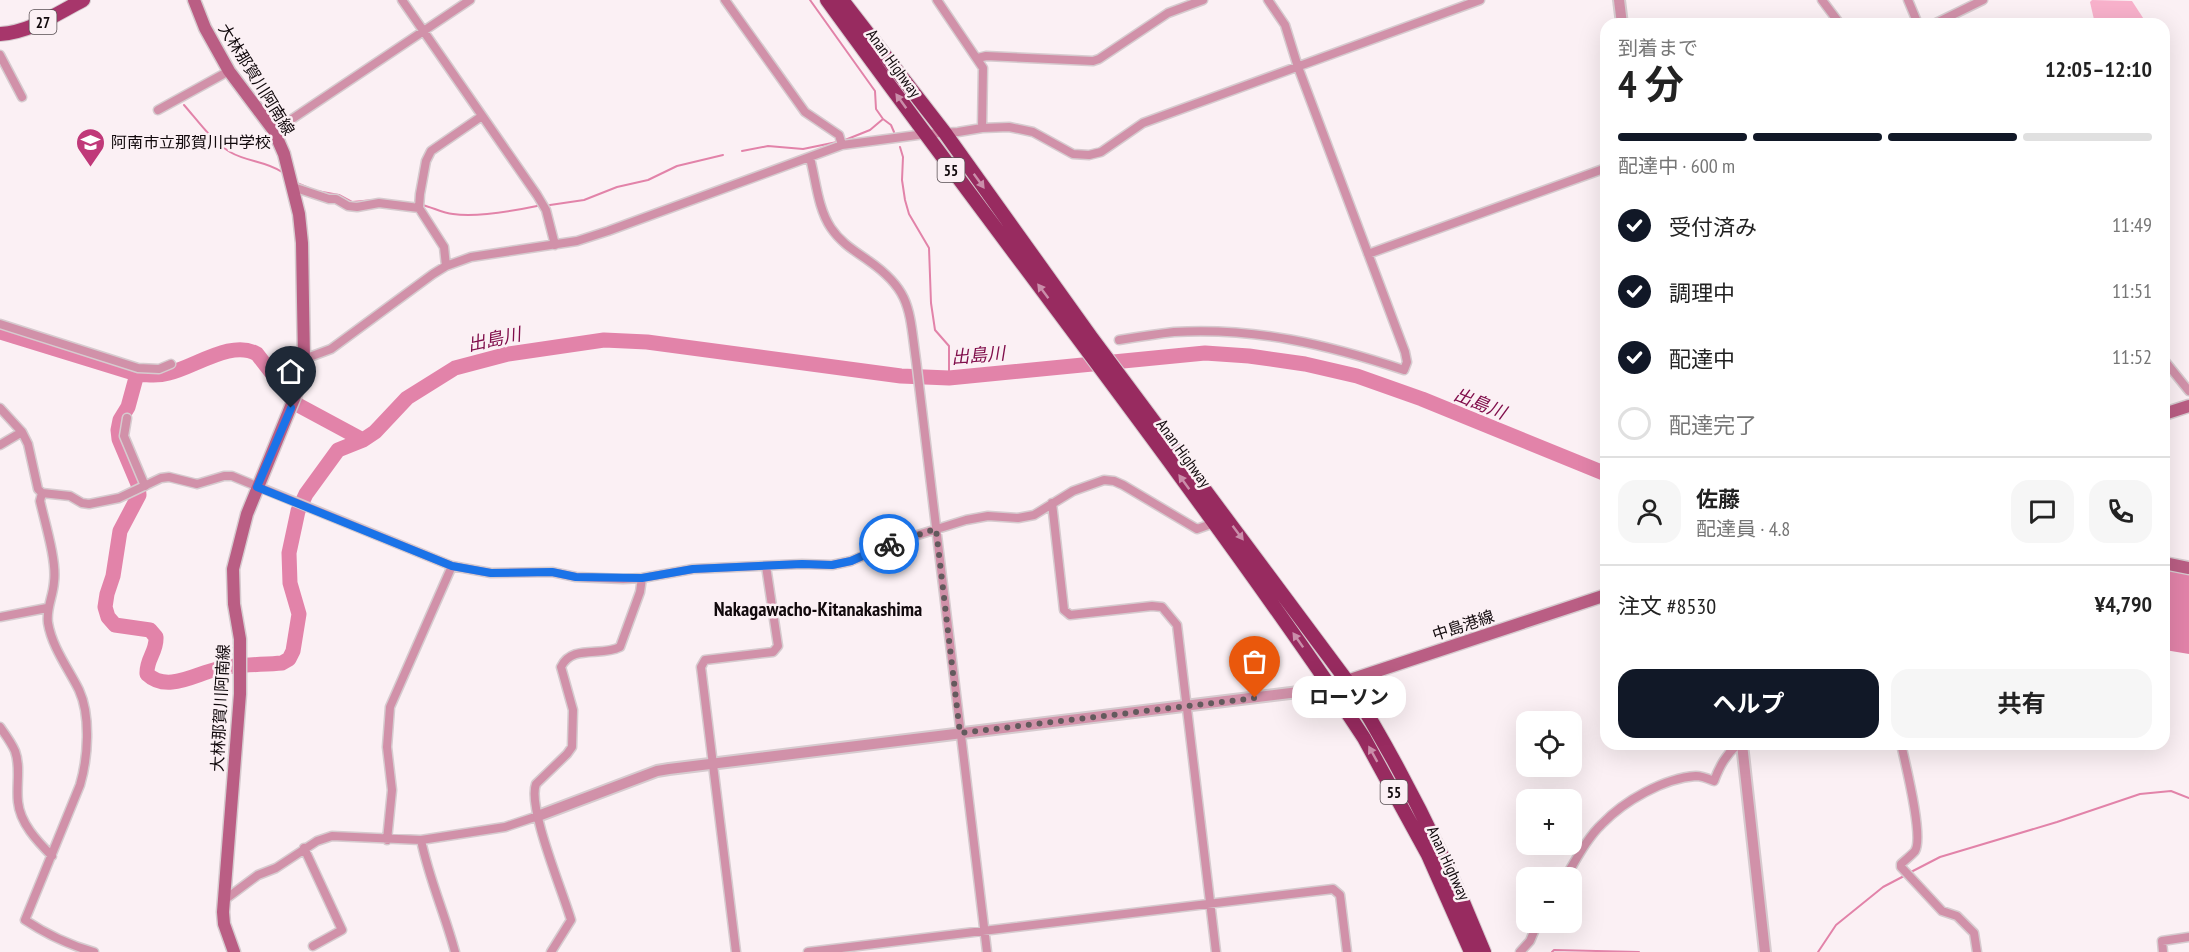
<!DOCTYPE html>
<html lang="ja">
<meta charset="utf-8">
<style>
:root{--surface:#fff;--page:#f6f6f6;--text:#222;--muted:#767676;--line:#e0e0e0;--accent:#111827}
body{margin:0;font-family:"PT Sans Narrow","Noto Sans JP",sans-serif;background:var(--page);color:var(--text);height:100vh;display:flex;flex-direction:column;font-size:22px;white-space:nowrap}
*{box-sizing:border-box;margin:0}
p{font-size:20px;color:var(--muted)}
.icon{flex:none;width:33px;height:33px;fill:none;stroke:currentColor;stroke-width:2;stroke-linecap:round;stroke-linejoin:round}
.map{position:relative;flex:1;overflow:hidden}
.side{position:absolute;left:1600px;top:18px;width:570px;height:732px;display:flex;flex-direction:column;background:var(--surface);border-radius:18px;box-shadow:0 6px 24px #0002}
.side>*{flex:none}
.buttons{position:absolute;left:1516px;top:711px;display:grid;gap:12px}
.buttons a{display:grid;place-items:center;width:66px;height:66px;border-radius:12px;background:var(--surface);box-shadow:0 6px 24px #0002;font-size:30px}
.pin{position:absolute;display:grid;place-items:center;width:51px;height:51px;color:#fff;margin:-62px -26px;border-radius:50% 50% 50% 0;rotate:-45deg;box-shadow:0 0 6px #0007}
.pin .icon{rotate:45deg}
.courier{position:absolute;display:grid;place-items:center;width:60px;height:60px;margin:-30px;border:4px solid #1a73e8;border-radius:50%;background:#fff;color:#222;box-shadow:0 2px 8px #0007}
.bubble{position:absolute;height:42px;border-radius:18px;background:var(--surface);box-shadow:0 6px 24px #0002;font-size:20px;font-weight:700;line-height:42px;text-align:center}
.headline em{font-style:normal;font-weight:700}
.headline div{display:flex;flex-direction:column-reverse}
.headline{display:flex;align-items:center;justify-content:space-between;height:102px;padding:0 18px}
h1{font-size:39px;font-weight:700;line-height:45px}
.bar{display:grid;grid-template-columns:repeat(4,1fr);gap:9px 6px;align-content:center;height:72px;padding:0 18px}
.bar i{height:8px;border-radius:4px;background:var(--line)}
.bar .on{background:var(--accent)}
.bar p{grid-column:span 4}
.line{display:flex;align-items:center;gap:15px;padding:0 18px;border-top:2px solid var(--line)}
.line div{flex:1}
.round{display:grid;place-items:center;flex:none;width:63px;height:63px;border-radius:18px;background:var(--page)}
ol{padding:0 18px;list-style:none}
li{display:flex;align-items:center;gap:18px;height:66px}
li p{margin-inline-start:auto}
li .icon{padding:6px;border-radius:50%;background:var(--accent);color:#fff;stroke-width:4}
li:last-child{color:var(--muted)}
li i{width:33px;height:33px;border:3px solid var(--line);border-radius:50%}
.action{display:flex;gap:12px;margin-top:auto;padding:12px 18px}
.action a{flex:1;height:69px;border-radius:18px;background:var(--accent);color:#fff;font-size:24px;font-weight:700;line-height:69px;text-align:center}
.action a+a{background:var(--page);color:var(--text)}
.map>svg:first-child{display:block}
.green{fill:#f8b1cb}
.water{fill:#e283a9}
.lines{fill:none;stroke-linecap:round;stroke-linejoin:round}
.stream{stroke:#e283a9;stroke-width:2}
.river{stroke:#e283a9;stroke-width:15}
.minor-casing{stroke:#d6cbcf;stroke-width:11}
.tertiary-casing{stroke:#d6cbcf;stroke-width:14}
.secondary-casing{stroke:#d6cbcf;stroke-width:15}
.primary-casing{stroke:#d6cbcf;stroke-width:16}
.trunk-casing{stroke:#d6cbcf;stroke-width:16}
.minor{stroke:#d191a9;stroke-width:8}
.tertiary{stroke:#d191a9;stroke-width:10}
.secondary{stroke:#ba5e84;stroke-width:12}
.primary{stroke:#a7366b;stroke-width:14}
.trunk{stroke:#982b60;stroke-width:14}
.oneway{fill:#ca8eaa}
.done{stroke:#635a5d;stroke-width:6;stroke-dasharray:0 10.8}
.route{stroke:#1a73e8;stroke-width:8}
.labels{text-anchor:middle;dominant-baseline:central;stroke-width:5;stroke-linejoin:round;paint-order:stroke}
.shield{fill:#fbf0f4;stroke:#574e52;stroke-width:1.5}
.shield-label{font-size:15px;font-weight:bold;fill:#11090c}
.street-label{font-size:16px;fill:#11090c;stroke:#fbf0f4}
.poi-label{font-size:16px;fill:#11090c;stroke:#fbf0f4;text-anchor:start}
.water-label{font-size:18px;font-style:italic;fill:#800e4b;stroke:#fbf0f4}
.quarter-label{font-size:20px;font-weight:bold;fill:#11090c;stroke:#fbf0f4}
</style>
<div class="map">
<svg width="2189" height="952" viewBox="0 0 2189 952">
<rect width="100%" height="100%" fill="#fbf0f4"/>
<path class="green" d="M2092 0 2132 1 2147 24H2095L2090 2Z"/>
<path class="water" d="M2165 569 2189 573V654L2165 650Z"/>
<g class="lines">
<path class="stream" d="M810 0 875 91 876 109 883 119
M184 105C198 121 212 141 230 152 247 162 266 161 282 172
M845 140 870 130 883 119 891 125 894 132
M900 147 903 157 902 180 905 200 909 214 929 248 931 303 935 330 949 346V378
M742 151 768 146 803 149 837 142
M297 183 311 189
M317 191 339 195 352 202 374 200
M422 205C432 207 442 213 453 214 477 218 513 211 537 206
M550 205 584 200 617 187 648 180 677 166 723 155
M1909 873 1940 857 2057 822 2140 794 2171 791 2189 798
M1552 952 1554 950 1639 952
M1818 952 1836 925 1883 887 1904 876"/>
<path class="river" d="M0 332 137 374C148 375 158 376 169 373 195 367 232 339 257 354L288 394 298 405 363 440
M137 374 128 407 120 420 118 430 119 439 138 484 139 495 120 531 113 576 107 594 105 607 108 617 115 625 150 630 156 637C157 652 146 659 147 674 167 693 195 674 217 669 236 664 262 665 282 663L289 659 293 651 299 614 290 583 289 553 298 511 306 494 338 450 363 440 375 432 407 398 455 368 508 354 604 340 647 342 901 376 949 378 1205 353 1249 356 1305 364 1357 376 1422 399 1606 474"/>
<defs>
<path id="minor" d="M402 0 537 195 546 210 555 245
M725 0 805 112 839 135 842 145
M937 0 983 68 982 128
M1822 0 1840 24
M1908 0 1918 24
M1934 24 1983 0
M0 55 22 97
M978 58 986 56 1093 61 1099 59 1168 13 1203 0
M158 110 229 71
M274 131 470 0
M810 158C816 181 818 209 831 228 841 243 855 251 869 261 912 291 909 311 916 360L987 952
M293 187 329 199H336L348 206 357 207 379 203 419 208
M1368 254 1606 168
M446 266 444 247 419 208 420 194 426 161 431 151 482 116
M0 324 138 368 159 369 171 364
M1119 340C1137 337 1156 334 1174 332 1255 327 1329 345 1404 370L1407 362 1405 352 1298 67 1285 25 1268 0
M304 359 331 349 433 274 446 266 471 257 577 241 608 231 842 145 925 134 958 132 982 128 1009 127 1033 132 1073 154 1089 155 1101 152 1143 123 1480 0
M2164 360 2189 391
M0 408 22 432 28 444 38 489 42 493 40 501C45 523 57 561 54 582 53 597 46 608 48 623 52 647 68 668 79 690 91 716 88 758 80 785L25 920C46 934 69 945 94 952
M127 418 124 436 145 486
M0 445 22 432
M42 493 70 496 82 503 89 504 119 498 161 478 169 477 197 484 224 476H232L452 566 491 573 552 572 576 577 623 579 642 578 693 569 802 564 832 565 851 561 895 542 966 520 988 516 1018 518 1034 515 1073 491 1104 480 1114 481 1123 485 1197 529 1214 523
M1052 503 1064 610 1070 615 1152 606 1162 607 1177 625 1216 952
M0 617 47 608
M0 727C5 734 11 742 15 751 21 767 16 785 18 802 20 823 37 841 52 856
M1901 744C1905 762 1924 837 1915 851 1912 855 1905 860 1901 864V867L1942 911 1957 916 1974 933 1977 952
M387 840 392 790 387 747 390 707 452 566
M421 840C429 879 445 914 455 952
M304 848 342 930 313 946
M1565 878C1576 860 1587 838 1602 824 1624 801 1664 778 1696 776 1702 776 1709 779 1714 781 1720 765 1726 755 1738 744
M223 901 258 875 276 868 317 841 332 836 421 840 505 827 538 816
M551 952 571 920C563 892 527 807 536 784L567 754 572 747 573 710 561 667C572 644 601 657 620 647L640 592 642 578
M736 952 701 667 705 660 773 652 778 646 766 566
M808 952 1333 889 1340 895 1347 952
M1520 952 1530 941 1538 922
M2163 952 2162 941 2189 937"/>
<path id="tertiary" d="M1619 0 1622 24
M1742 744 1765 952
M538 816 657 771 669 769 1331 688"/>
<path id="secondary" d="M194 0 205 28 229 71 274 131 284 154 299 214 302 243 304 359 296 394 247 514 233 569 234 604 240 639V694L223 912 224 924 234 952
M2164 414 2189 406
M2164 563 2189 568
M1331 688 1347 681 1606 595"/>
<path id="primary" d="M0 34C31 32 56 14 83 0"/>
<path id="trunk" d="M827 0C994 230 1170 454 1331 688L1364 738 1428 855 1471 952
M842 0 945 133 1091 337 1347 681C1401 767 1446 858 1484 952"/>
</defs>
<use href="#minor" class="minor-casing"/>
<use href="#tertiary" class="tertiary-casing"/>
<use href="#secondary" class="secondary-casing"/>
<use href="#primary" class="primary-casing"/>
<use href="#trunk" class="trunk-casing"/>
<use href="#minor" class="minor"/>
<use href="#tertiary" class="tertiary"/>
<use href="#secondary" class="secondary"/>
<use href="#primary" class="primary"/>
<use href="#trunk" class="trunk"/>
</g>
<defs><path id="oneway-solid" d="M-6-.8H1V-3.2L6.5 0L1 3.2V.8H-6Z" transform="scale(1.5)"/></defs>
<g class="oneway">
<use href="#oneway-solid" transform="translate(901 101) rotate(-126)"/>
<use href="#oneway-solid" transform="translate(979 181) rotate(54)"/>
<use href="#oneway-solid" transform="translate(1043 291) rotate(-127)"/>
<use href="#oneway-solid" transform="translate(1184 482) rotate(-126)"/>
<use href="#oneway-solid" transform="translate(1238 533) rotate(53)"/>
<use href="#oneway-solid" transform="translate(1298 640) rotate(-125)"/>
<use href="#oneway-solid" transform="translate(1373 754) rotate(-119)"/>
</g>
<g class="lines">
<path class="done" d="M889 544 936 529 960 733 1255 698"/>
<path class="route" d="M291 408 257 487 452 566 491 573 552 572 576 577 642 578 693 569 802 564 832 565 851 561 889 544"/>
</g>
<defs>
<symbol id="school-pin" viewBox="-11 -11 22 30"><path d="M0 17L-7.5 6A9.5 9.5 0 1 1 7.5 6Z" fill="#c03979" stroke="#fbf0f4"/><path d="M0-5L7-2L0 1L-7-2ZM-4 1L0 2.5L4 1V4Q0 6-4 4Z" fill="#fff"/></symbol>
</defs>
<g fill-rule="evenodd">
<use href="#school-pin" x="74" y="126" width="33" height="45"/>
</g>
<g class="labels">
<g class="shield">
<rect x="29.5" y="10" width="27" height="24" rx="4.5"/>
<rect x="937.5" y="158" width="27" height="24" rx="4.5"/>
<rect x="1380.5" y="780" width="27" height="24" rx="4.5"/>
</g>
<g class="shield-label">
<text x="43" y="22">27</text>
<text x="951" y="170">55</text>
<text x="1394" y="792">55</text>
</g>
<g class="street-label">
<text transform="translate(894 63) rotate(54)">Anan Highway</text>
<text transform="translate(257 79) rotate(58)">大林那賀川阿南線</text>
<text transform="translate(1184 453) rotate(54)">Anan Highway</text>
<text transform="translate(1463 625) rotate(-18)">中島港線</text>
<text transform="translate(220 708) rotate(-87)">大林那賀川阿南線</text>
<text transform="translate(1449 863) rotate(65)">Anan Highway</text>
</g>
<g class="poi-label">
<text x="111" y="142">阿南市立那賀川中学校</text>
</g>
<g class="water-label">
<text transform="translate(494 339) rotate(-12)">出島川</text>
<text transform="translate(978 355) rotate(-5)">出島川</text>
<text transform="translate(1480 403) rotate(22)">出島川</text>
</g>
<g class="quarter-label">
<text x="818" y="609">Nakagawacho-Kitanakashima</text>
</g>
</g>
</svg>
<div class="buttons">
<a><svg class="icon" aria-label="locate" viewBox="0 0 24 24"><circle cx="12" cy="12" r="6"/><path d="M12 2v4M12 18v4M2 12h4M18 12h4"/></svg></a>
<a>+</a>
<a>−</a>
</div>
<div class="pin" style="left:1255px;top:698px;background:#ea580c"><svg class="icon" aria-label="bag" viewBox="0 0 24 24"><path d="M5 8h14l-1 12H6zM9 8a3 3 0 0 1 6 0"/></svg></div>
<div class="pin" style="left:291px;top:408px;background:#1f2937"><svg class="icon" aria-label="home" viewBox="0 0 24 24"><path d="M3 11l9-7 9 7M6 9v11h12V9"/></svg></div>
<div class="courier" style="left:889px;top:544px"><svg class="icon" aria-label="bike" viewBox="0 0 24 24"><circle cx="6" cy="16" r="4"/><circle cx="18" cy="16" r="4"/><path d="M6 16l4-8h5l3 8M10 8l3 8H6M13 5h3"/></svg></div>
<div class="bubble" style="left:1292px;top:676px;width:114px">ローソン</div>
<section class="side">
<div class="headline"><div><h1>4 分</h1><p>到着まで</p></div><em>12:05–12:10</em></div>
<div class="bar"><i class="on"></i><i class="on"></i><i class="on"></i><i></i><p>配達中 · 600 m</p></div>
<ol>
<li><svg class="icon" aria-label="check" viewBox="0 0 24 24"><path d="M5 12l5 5 9-10"/></svg>受付済み<p>11:49</p></li>
<li><svg class="icon" aria-label="check" viewBox="0 0 24 24"><path d="M5 12l5 5 9-10"/></svg>調理中<p>11:51</p></li>
<li><svg class="icon" aria-label="check" viewBox="0 0 24 24"><path d="M5 12l5 5 9-10"/></svg>配達中<p>11:52</p></li>
<li><i></i>配達完了</li>
</ol>
<div class="line" style="height:108px"><a class="round"><svg class="icon" aria-label="person" viewBox="0 0 24 24"><circle cx="12" cy="8" r="4"/><path d="M4 21q1-7 8-7t8 7"/></svg></a><div><b>佐藤</b><p>配達員 · 4.8</p></div><a class="round"><svg class="icon" aria-label="chat" viewBox="0 0 24 24"><path d="M4 5h16v11H9l-5 4z"/></svg></a><a class="round"><svg class="icon" aria-label="phone" viewBox="0 0 24 24"><path d="M5 4h4l2 5-3 2q2 4 5 5l2-3 5 2v4C11 20 4 13 5 4z"/></svg></a></div>
<div class="line" style="height:78px"><div>注文 #8530</div><b>¥4,790</b></div>
<div class="action"><a>ヘルプ</a><a>共有</a></div>
</section>
</div>
